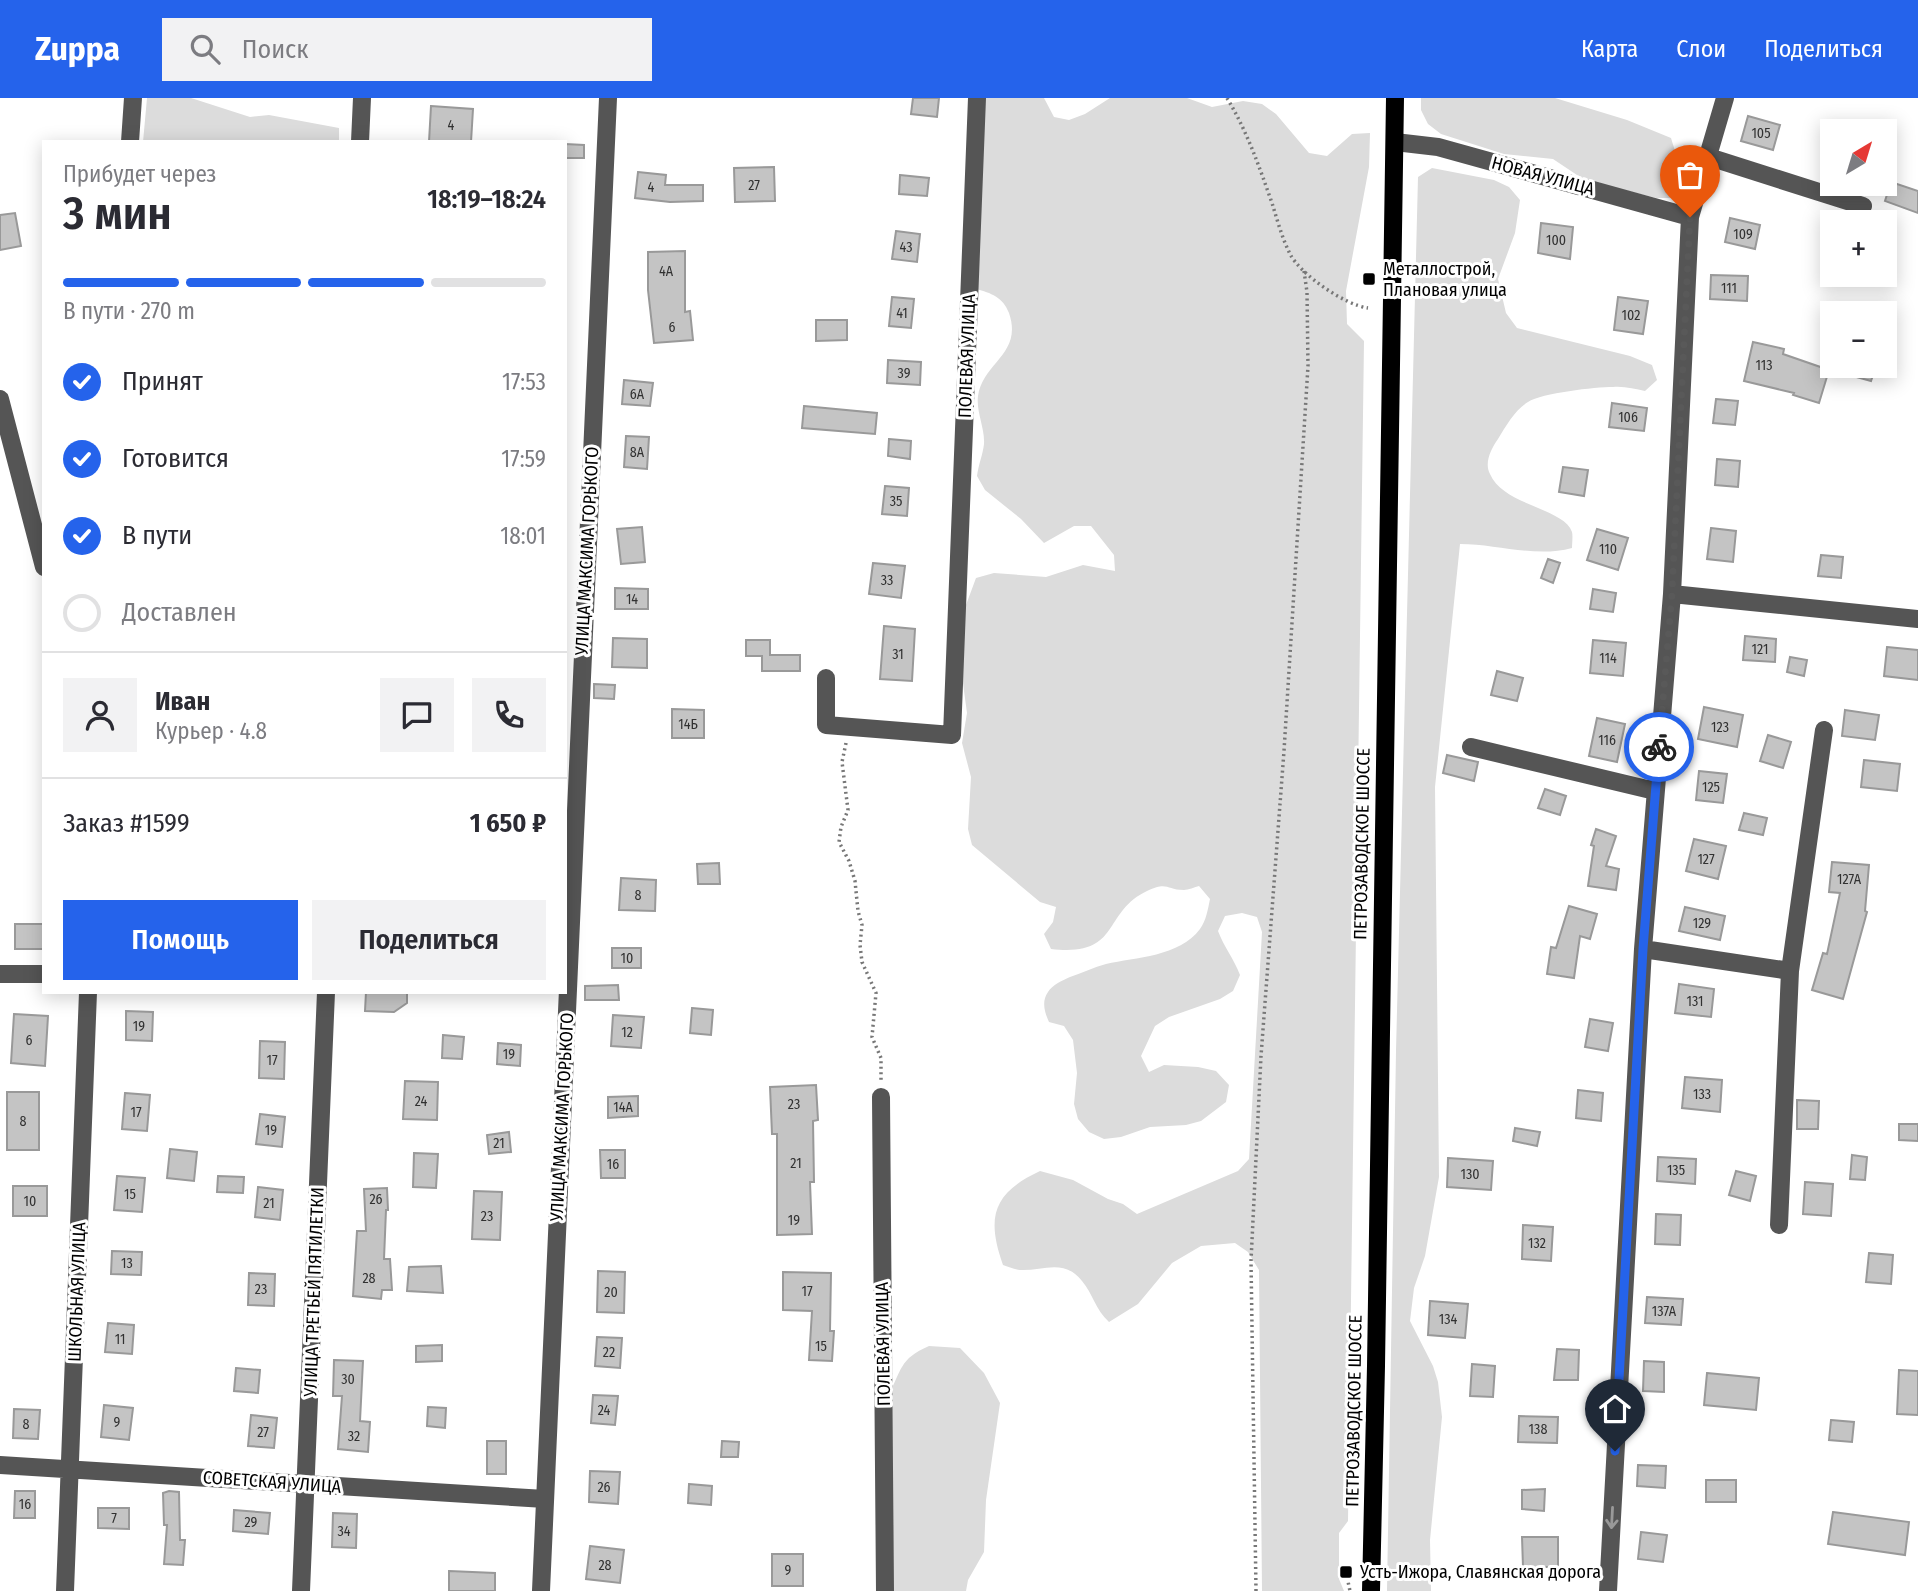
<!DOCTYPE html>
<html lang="ru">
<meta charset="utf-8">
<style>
:root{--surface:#fff;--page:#f2f2f3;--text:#2b2b33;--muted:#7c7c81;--line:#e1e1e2;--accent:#2563eb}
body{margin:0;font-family:"Fira Sans Condensed",sans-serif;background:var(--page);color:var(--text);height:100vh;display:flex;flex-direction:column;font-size:26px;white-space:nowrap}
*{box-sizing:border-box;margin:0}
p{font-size:23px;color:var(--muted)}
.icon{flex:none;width:38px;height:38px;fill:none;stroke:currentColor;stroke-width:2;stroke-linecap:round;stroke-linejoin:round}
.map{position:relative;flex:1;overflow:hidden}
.side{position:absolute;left:42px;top:42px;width:525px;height:854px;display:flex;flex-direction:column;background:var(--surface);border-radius:0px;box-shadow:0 4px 18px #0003}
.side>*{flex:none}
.needle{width:46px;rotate:38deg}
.tools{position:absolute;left:1820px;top:21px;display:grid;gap:14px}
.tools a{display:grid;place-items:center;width:77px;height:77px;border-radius:0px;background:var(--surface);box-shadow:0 4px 18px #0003;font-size:35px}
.pin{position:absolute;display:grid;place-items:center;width:60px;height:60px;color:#fff;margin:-72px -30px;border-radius:50% 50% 50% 0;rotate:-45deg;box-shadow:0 0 7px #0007}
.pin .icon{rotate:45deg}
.courier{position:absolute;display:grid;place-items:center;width:70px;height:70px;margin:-35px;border:5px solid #2563eb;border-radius:50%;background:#fff;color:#222;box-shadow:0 2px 9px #0007}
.headline em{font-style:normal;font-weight:600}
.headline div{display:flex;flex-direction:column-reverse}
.headline{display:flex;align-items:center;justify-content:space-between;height:119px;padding:0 21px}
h1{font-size:46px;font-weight:600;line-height:52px}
.bar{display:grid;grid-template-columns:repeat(4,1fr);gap:10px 7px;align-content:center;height:84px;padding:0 21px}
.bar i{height:9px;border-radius:5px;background:var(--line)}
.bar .selected{background:var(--accent)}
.bar p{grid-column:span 4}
.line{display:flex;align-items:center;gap:18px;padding:0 21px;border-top:2px solid var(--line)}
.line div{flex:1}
.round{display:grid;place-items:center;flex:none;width:74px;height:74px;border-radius:0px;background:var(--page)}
ol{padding:0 21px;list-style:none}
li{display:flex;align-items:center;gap:21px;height:77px}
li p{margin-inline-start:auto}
li .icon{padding:7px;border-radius:50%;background:var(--accent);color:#fff;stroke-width:4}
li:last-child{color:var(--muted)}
li i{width:38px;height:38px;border:4px solid var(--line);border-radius:50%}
.primary-button{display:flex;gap:14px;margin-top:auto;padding:14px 21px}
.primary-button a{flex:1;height:80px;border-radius:0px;background:var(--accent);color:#fff;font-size:28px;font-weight:600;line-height:80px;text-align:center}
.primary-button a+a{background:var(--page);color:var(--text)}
header{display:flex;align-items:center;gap:42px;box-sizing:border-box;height:98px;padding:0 35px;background:var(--accent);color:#fff}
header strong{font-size:33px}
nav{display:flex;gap:38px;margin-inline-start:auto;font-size:24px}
.search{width:490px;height:63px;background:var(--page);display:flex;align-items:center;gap:18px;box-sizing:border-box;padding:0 24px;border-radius:0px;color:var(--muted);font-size:26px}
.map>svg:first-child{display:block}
.green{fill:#dcdcdc}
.building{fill:#c4c4c4;stroke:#999;stroke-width:2}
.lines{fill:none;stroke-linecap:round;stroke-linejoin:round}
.path{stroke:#777;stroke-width:3.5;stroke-dasharray:2 3.5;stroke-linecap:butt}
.minor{stroke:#555;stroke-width:18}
.major{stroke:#000;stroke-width:18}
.oneway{stroke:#999}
.done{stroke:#595959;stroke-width:7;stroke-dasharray:0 12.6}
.route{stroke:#2563eb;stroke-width:9}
.poi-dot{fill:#000;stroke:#fff;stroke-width:2.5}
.labels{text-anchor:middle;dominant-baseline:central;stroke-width:6;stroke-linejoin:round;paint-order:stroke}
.number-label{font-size:14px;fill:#313131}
.street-label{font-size:18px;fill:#000;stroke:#fff}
.poi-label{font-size:18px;fill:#000;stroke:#fff;text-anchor:start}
</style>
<header>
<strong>Zuppa</strong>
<div class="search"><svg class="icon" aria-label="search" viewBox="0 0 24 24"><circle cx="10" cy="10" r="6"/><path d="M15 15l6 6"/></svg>Поиск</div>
<nav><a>Карта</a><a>Слои</a><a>Поделиться</a></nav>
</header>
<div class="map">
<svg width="1918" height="1493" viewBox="0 0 1918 1493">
<rect width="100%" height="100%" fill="#fff"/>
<path class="green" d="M147 0H191L250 19 269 17 339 30V44H143Z
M980 0H1044L1054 19 1069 22 1085 16 1110 0H1187L1212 9 1243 3 1262 6 1276 16 1309 55 1327 58 1352 36 1370 35 1369 69 1346 193 1347 226 1364 243 1348 1423 1339 1435V1481L1344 1493H1262L1259 1172 1248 1154 1235 1145 1201 1148 1172 1165 1138 1206 1109 1224C1095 1211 1093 1196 1082 1183 1064 1160 1043 1173 1020 1172 1014 1171 1008 1169 1003 1167 986 1119 993 1095 1040 1073L1073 1082 1108 1101 1123 1106 1137 1116 1238 1073 1249 1061 1262 834 1257 819 1242 815 1225 818 1218 833C1224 849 1234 861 1240 877L1233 893 1220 901 1169 919 1155 928 1141 958 1149 974 1164 967 1198 969 1216 973 1229 987 1226 1004 1201 1023 1186 1027 1150 1029 1121 1039 1104 1041 1089 1034 1078 1021 1074 1006 1077 975 1073 942 1064 928 1049 924C1045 915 1041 904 1048 894 1052 887 1063 882 1070 879 1082 875 1094 869 1106 866 1136 859 1179 859 1200 831 1206 823 1208 811 1210 801L1199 788C1195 789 1188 792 1184 792 1166 792 1168 783 1147 793 1101 815 1122 859 1051 851L1044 836 1053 824 1056 809 1040 804 972 747 968 731 971 679 962 645 967 615 956 534 976 480 994 475 1046 479 1083 467 1115 473 1114 457 1091 428H1074L1044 445 1021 421 985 392 977 378C978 368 983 356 984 346 985 330 976 314 978 298 983 264 1023 256 1009 215 1003 199 991 195 976 191Z
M1421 0H1555L1627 22 1671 40C1678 63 1685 77 1672 100H1656L1593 84 1577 77 1553 61 1504 56 1441 36 1428 26 1421 12Z
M1432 70 1494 82 1509 89 1520 102 1515 135 1498 181 1506 215 1517 230 1630 258 1652 267 1657 282 1645 293C1635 291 1624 288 1613 289 1595 289 1542 295 1528 304 1515 312 1506 328 1498 341 1491 351 1484 365 1490 376 1504 408 1564 410 1572 434 1573 438 1572 446 1572 450 1536 460 1497 446 1460 446L1435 689 1439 1079 1425 1158 1414 1190 1410 1223 1433 1268 1438 1284 1442 1319 1430 1442 1431 1493H1387L1396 953 1418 79Z
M929 1248 960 1250 984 1275 1000 1305 986 1402 984 1454 968 1482 966 1493H892L888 1298C902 1272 899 1261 929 1248Z"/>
<path class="building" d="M913 0H939L937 19 911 16Z
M431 8 473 11 471 44H429Z
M1748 18 1780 27 1773 52 1741 43Z
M565 46 584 47V60H565Z
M774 69 775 103 735 104 734 70Z
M638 74 666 77 665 87H703V103L670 104 635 100Z
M900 77 929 80 927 98 899 96Z
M1891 84 1918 93V115L1885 103Z
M15 115 21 148 0 152V117Z
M1730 120 1760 127 1755 151 1725 144Z
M1541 125 1573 129 1570 161 1538 155Z
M896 133 920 136 917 164 892 161Z
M685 153V214L690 213 693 242 654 245 648 192V154Z
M1711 177 1748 178 1747 203 1710 201Z
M892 199 914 201 911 230 889 228Z
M1618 199 1648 203 1643 236 1614 232Z
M816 222H847V242L816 243Z
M1753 244 1784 251 1783 256 1829 272 1819 305 1793 297 1794 295 1744 283Z
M888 262 921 264 920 287 887 285Z
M1832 268H1876L1871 283 1831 272Z
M624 282 653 285 650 308 622 306Z
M1716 301 1738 303 1735 327 1713 325Z
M1612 305 1647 310 1644 333 1609 329Z
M804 308 877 315 875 336 802 330Z
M626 338 649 339 647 371 624 369Z
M889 341 911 343 910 361 888 358Z
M1717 361 1740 363 1738 389 1715 387Z
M1563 369 1588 372 1584 398 1559 394Z
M885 388 909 390 907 418 882 416Z
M642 429 645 464 621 466 617 431Z
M1711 430 1736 433 1733 464 1707 461Z
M1597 431 1628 440 1618 472 1587 462Z
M1821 457 1843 459 1841 480 1818 478Z
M1548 461 1560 465 1553 485 1541 480Z
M873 465 905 468 901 500 869 496Z
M615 490 648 491V511H615Z
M1593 491 1616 495 1613 514 1590 511Z
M884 528 915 531 912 583 880 581Z
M1745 538 1776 541 1775 564 1743 562Z
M613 540 647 541V570L612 569Z
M746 542H770V557H800V573H762V558H746Z
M1593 542 1626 545 1623 578 1590 575Z
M1887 549 1918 552V582L1884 578Z
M1790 559 1807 562 1804 578 1787 574Z
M1497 573 1523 580 1517 603 1491 597Z
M594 586 615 587 614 601 594 600Z
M1704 609 1743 617 1737 649 1698 641Z
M672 611 704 612V640H672Z
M1845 612 1879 617 1875 642 1842 638Z
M1597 620 1625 626 1617 664 1589 658Z
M1768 637 1791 644 1783 670 1760 663Z
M1447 657 1478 664 1474 683 1443 675Z
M1864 662 1900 666 1897 693 1861 689Z
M1699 673 1727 676 1723 705 1696 702Z
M1545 691 1566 698 1560 717 1538 710Z
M1744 715 1767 720 1763 737 1739 732Z
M1596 731 1616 738 1606 768 1619 771 1616 792 1588 788 1594 748 1591 747Z
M1694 741 1726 748 1718 781 1686 773Z
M1832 764 1869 767 1865 813 1867 814 1843 901 1812 892 1823 855 1827 856 1840 795 1829 794Z
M719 765 720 786H698L697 766Z
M621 780 656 782 655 813 619 812Z
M1569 808 1597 816 1590 841 1580 838 1574 880 1547 876 1551 849 1556 850Z
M1685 809 1725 818 1720 842 1679 833Z
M15 826H44V851H15Z
M612 850H641V870H612Z
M1679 886 1714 891 1711 919 1675 915Z
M618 887 619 902H585V888Z
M366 894H407V905L394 914 365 913Z
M692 910 713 912 711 937 690 935Z
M126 913 153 914 152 943 126 942Z
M14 916 48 918 45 968 11 965Z
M613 917 644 919 641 950 611 948Z
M1590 921 1613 925 1608 953 1585 949Z
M443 937 464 939 462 961 442 960Z
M260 943 285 944 284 981 259 980Z
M498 945 521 947 520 968 497 966Z
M1685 979 1722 982 1720 1014 1682 1010Z
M405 983 438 984 437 1022 403 1021Z
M816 987 818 1022 813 1023 814 1084H810L812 1136 777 1137V1036H772L770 989Z
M1578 992 1603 995 1601 1023 1576 1020Z
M7 994H39V1052H7Z
M125 995 150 997 147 1033 122 1031Z
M638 998V1018L608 1020V999Z
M1797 1002 1819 1003 1818 1031H1797Z
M260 1016 285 1019 282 1049 256 1046Z
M1899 1026H1918V1043L1899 1042Z
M1515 1030 1540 1034 1537 1048 1513 1043Z
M509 1034 511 1054 489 1056 487 1037Z
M170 1051 197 1054 194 1083 167 1080Z
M600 1052H625V1080H601Z
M414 1055 438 1056 436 1090 413 1089Z
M1852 1057 1867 1059 1865 1082 1850 1081Z
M1658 1059 1696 1061 1695 1086 1657 1083Z
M1448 1060 1493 1063 1491 1092 1447 1089Z
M1736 1073 1756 1078 1750 1103 1729 1097Z
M117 1078 145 1080 142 1114 114 1112Z
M218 1078 244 1079 243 1095 217 1094Z
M1805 1084 1833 1086 1831 1118 1803 1116Z
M13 1088H47V1118H13Z
M258 1089 283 1092 280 1122 255 1119Z
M387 1090 388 1112H386L384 1161H390L392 1192H382L381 1201 353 1198 357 1133H366L364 1091Z
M474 1093 502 1094 500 1142 472 1141Z
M1656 1116 1681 1117 1680 1147 1655 1146Z
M1523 1127 1553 1129 1551 1163 1522 1161Z
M112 1153 142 1154 141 1177 111 1176Z
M1869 1155 1893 1157 1891 1186 1866 1184Z
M441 1168 443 1195 407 1193 409 1169Z
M598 1173 625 1174 624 1215 597 1214Z
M783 1174 831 1175 830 1233H834L832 1263 809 1262 812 1213 783 1212Z
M249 1175 275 1176 274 1208 248 1207Z
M1647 1199 1683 1201 1681 1227 1645 1225Z
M1430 1203 1468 1206 1465 1240 1428 1237Z
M108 1225 134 1227 132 1256 105 1254Z
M597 1239 622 1240 620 1270 595 1268Z
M442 1247V1263L416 1264V1248Z
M1557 1251 1579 1252 1578 1282H1554Z
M334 1262 363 1263 360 1323 370 1324 368 1354 338 1351 342 1298H333Z
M1644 1263 1664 1264V1294L1643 1293Z
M1472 1266 1495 1268 1493 1299 1470 1298Z
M236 1270 260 1272 258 1295 234 1293Z
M1899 1272 1918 1273V1317L1897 1316Z
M1707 1275 1759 1280 1756 1312 1704 1307Z
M593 1297 618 1298 615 1327 591 1325Z
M104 1307 133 1310 129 1342 101 1339Z
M428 1309 446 1310 445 1330 427 1328Z
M14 1311 40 1312 38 1341 13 1340Z
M251 1317 277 1320 274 1350 248 1348Z
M1519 1318 1558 1319 1557 1345 1518 1344Z
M1831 1322 1854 1324 1852 1344 1829 1342Z
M487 1343H506V1376H487Z
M722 1343 739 1344 738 1359H721Z
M1638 1367 1666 1368 1665 1390 1637 1388Z
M590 1373 620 1374 618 1406 589 1404Z
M1706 1382H1736V1404H1706Z
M689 1386 712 1388 711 1407 688 1405Z
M1545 1391 1544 1413 1522 1411V1392Z
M15 1393H35V1420H14Z
M169 1393 179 1394 180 1442H185L183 1467 164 1466 167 1427H164L163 1395Z
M98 1410H129V1431L98 1430Z
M234 1412 270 1415 268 1436 233 1433Z
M1833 1414 1909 1424 1905 1457 1828 1446Z
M333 1415 357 1416 356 1450 332 1449Z
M1641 1434 1667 1437 1663 1464 1638 1461Z
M1522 1439H1558V1469H1523Z
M590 1448 624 1452 620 1485 586 1481Z
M772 1456H803V1488H772Z
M449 1473 495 1475V1493H449Z"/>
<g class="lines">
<path class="path" d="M1227 0C1247 33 1259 68 1272 105 1277 121 1282 140 1290 156 1301 177 1345 207 1368 210
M846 645 842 664 848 712 841 729 839 744 849 763 855 783 858 813 862 827 860 847 862 864 876 895 872 939 881 960V983
M1346 1474 1350 1493
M1256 1493 1251 1163 1261 958 1284 653 1308 268 1307 194 1304 173"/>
<path class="minor" d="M130 44 133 0
M360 44 362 0
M1395 44 1438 49 1690 119
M1709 59 1863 108
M0 301 44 469
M1672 496 1918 521
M826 580V627L952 637 977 0
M1471 649 1655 693
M1643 851 1790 873
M0 876H44
M881 999 885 1493
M1779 1127 1790 873 1824 632
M0 1367 545 1401
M65 1493 88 894
M301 1493 326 894
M541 1493 608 0
M1608 1493 1643 851 1672 496 1690 119 1725 0"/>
<path class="major" d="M1371 1493 1376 1268 1395 0"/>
</g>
<defs><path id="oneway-shaft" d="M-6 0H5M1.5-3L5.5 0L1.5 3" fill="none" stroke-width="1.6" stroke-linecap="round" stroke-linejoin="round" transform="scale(1.75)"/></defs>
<use class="oneway" href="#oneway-shaft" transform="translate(1612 1420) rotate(93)"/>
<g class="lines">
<path class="done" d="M1659 649 1672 496 1690 119"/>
<path class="route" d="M1615 1353 1643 851 1659 649"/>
</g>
<g class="poi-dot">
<rect x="1362" y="174" width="14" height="14" rx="3.5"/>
<rect x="1339" y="1467" width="14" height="14" rx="3.5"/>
</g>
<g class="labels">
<g class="number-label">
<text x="451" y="27">4</text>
<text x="1761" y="35">105</text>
<text x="754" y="87">27</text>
<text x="651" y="89">4</text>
<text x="1743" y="136">109</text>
<text x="1556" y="142">100</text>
<text x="906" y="149">43</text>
<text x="666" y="173">4А</text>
<text x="1729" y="190">111</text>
<text x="902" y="215">41</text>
<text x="1631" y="217">102</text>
<text x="672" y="229">6</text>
<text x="1764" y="267">113</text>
<text x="904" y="275">39</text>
<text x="637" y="296">6А</text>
<text x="1628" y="319">106</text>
<text x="637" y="354">8А</text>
<text x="896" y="403">35</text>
<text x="1608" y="451">110</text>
<text x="887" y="482">33</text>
<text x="632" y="501">14</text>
<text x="1760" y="551">121</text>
<text x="898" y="556">31</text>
<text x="1608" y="560">114</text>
<text x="688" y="626">14Б</text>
<text x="1720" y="629">123</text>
<text x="1607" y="642">116</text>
<text x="1711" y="689">125</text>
<text x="1706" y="761">127</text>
<text x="1849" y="781">127А</text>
<text x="638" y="797">8</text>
<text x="1702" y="825">129</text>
<text x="627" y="860">10</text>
<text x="1695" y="903">131</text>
<text x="139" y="928">19</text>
<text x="627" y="934">12</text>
<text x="29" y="942">6</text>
<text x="509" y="956">19</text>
<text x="272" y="962">17</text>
<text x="1702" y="996">133</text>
<text x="421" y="1003">24</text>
<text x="794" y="1006">23</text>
<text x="623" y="1009">14А</text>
<text x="136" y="1014">17</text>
<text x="23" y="1023">8</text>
<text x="271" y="1032">19</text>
<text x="499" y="1045">21</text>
<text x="796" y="1065">21</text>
<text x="613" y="1066">16</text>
<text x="1676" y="1072">135</text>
<text x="1470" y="1076">130</text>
<text x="130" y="1096">15</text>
<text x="376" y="1101">26</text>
<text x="30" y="1103">10</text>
<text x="269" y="1105">21</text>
<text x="487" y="1118">23</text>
<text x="794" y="1122">19</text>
<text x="1537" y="1145">132</text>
<text x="127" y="1165">13</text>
<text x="369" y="1180">28</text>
<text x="261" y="1191">23</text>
<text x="807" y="1193">17</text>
<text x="611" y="1194">20</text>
<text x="1664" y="1213">137А</text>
<text x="1448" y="1221">134</text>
<text x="120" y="1241">11</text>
<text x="821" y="1248">15</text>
<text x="609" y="1254">22</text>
<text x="348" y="1281">30</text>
<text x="604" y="1312">24</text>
<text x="117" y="1324">9</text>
<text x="26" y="1326">8</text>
<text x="1538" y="1331">138</text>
<text x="263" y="1334">27</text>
<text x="354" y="1338">32</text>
<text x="604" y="1389">26</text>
<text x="25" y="1406">16</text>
<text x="114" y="1420">7</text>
<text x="251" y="1424">29</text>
<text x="344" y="1433">34</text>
<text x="605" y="1467">28</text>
<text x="788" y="1472">9</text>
</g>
<g class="street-label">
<text transform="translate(1543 78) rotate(15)">НОВАЯ УЛИЦА</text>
<text transform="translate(967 258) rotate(-88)">ПОЛЕВАЯ УЛИЦА</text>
<text transform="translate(587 453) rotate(-87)">УЛИЦА МАКСИМА ГОРЬКОГО</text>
<text transform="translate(1362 746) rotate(-89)">ПЕТРОЗАВОДСКОЕ ШОССЕ</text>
<text transform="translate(562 1019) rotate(-87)">УЛИЦА МАКСИМА ГОРЬКОГО</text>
<text transform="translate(77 1194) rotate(-88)">ШКОЛЬНАЯ УЛИЦА</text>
<text transform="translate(314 1194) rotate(-88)">УЛИЦА ТРЕТЬЕЙ ПЯТИЛЕТКИ</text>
<text transform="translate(883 1246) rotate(-91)">ПОЛЕВАЯ УЛИЦА</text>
<text transform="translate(1354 1313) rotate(-89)">ПЕТРОЗАВОДСКОЕ ШОССЕ</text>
<text transform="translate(272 1384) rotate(4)">СОВЕТСКАЯ УЛИЦА</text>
</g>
<g class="poi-label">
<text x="1383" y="171">Металлострой,<tspan x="1383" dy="21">Плановая улица</tspan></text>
<text x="1360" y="1474">Усть-Ижора, Славянская дорога</text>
</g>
</g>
</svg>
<div class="tools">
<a><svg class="needle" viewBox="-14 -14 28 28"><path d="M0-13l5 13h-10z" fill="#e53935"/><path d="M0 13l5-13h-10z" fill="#7c7c81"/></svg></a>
<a>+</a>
<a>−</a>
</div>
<div class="pin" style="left:1690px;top:119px;background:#ea580c"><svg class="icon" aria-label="bag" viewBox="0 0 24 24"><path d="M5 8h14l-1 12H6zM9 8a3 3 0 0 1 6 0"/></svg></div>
<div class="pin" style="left:1615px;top:1353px;background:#1f2937"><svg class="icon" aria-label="home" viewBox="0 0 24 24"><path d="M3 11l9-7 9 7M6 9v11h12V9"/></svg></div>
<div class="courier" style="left:1659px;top:649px"><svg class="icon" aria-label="bike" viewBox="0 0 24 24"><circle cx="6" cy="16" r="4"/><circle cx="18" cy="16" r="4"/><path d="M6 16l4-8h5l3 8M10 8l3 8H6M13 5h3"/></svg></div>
<section class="side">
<div class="headline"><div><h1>3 мин</h1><p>Прибудет через</p></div><em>18:19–18:24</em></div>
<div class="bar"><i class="selected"></i><i class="selected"></i><i class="selected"></i><i></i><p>В пути · 270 m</p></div>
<ol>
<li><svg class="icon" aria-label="check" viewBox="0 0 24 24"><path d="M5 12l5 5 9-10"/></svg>Принят<p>17:53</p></li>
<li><svg class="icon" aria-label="check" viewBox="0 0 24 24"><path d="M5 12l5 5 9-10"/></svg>Готовится<p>17:59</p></li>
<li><svg class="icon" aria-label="check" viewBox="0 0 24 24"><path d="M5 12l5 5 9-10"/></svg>В пути<p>18:01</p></li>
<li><i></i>Доставлен</li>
</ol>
<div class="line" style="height:126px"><a class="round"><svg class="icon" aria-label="person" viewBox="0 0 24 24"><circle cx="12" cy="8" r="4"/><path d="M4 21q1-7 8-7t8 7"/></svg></a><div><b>Иван</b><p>Курьер · 4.8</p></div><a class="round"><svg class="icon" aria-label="chat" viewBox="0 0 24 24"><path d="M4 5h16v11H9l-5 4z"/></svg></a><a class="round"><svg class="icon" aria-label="phone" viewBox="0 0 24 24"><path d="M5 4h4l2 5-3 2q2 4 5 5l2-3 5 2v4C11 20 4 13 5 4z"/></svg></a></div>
<div class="line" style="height:91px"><div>Заказ #1599</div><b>1 650 ₽</b></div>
<div class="primary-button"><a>Помощь</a><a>Поделиться</a></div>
</section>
</div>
